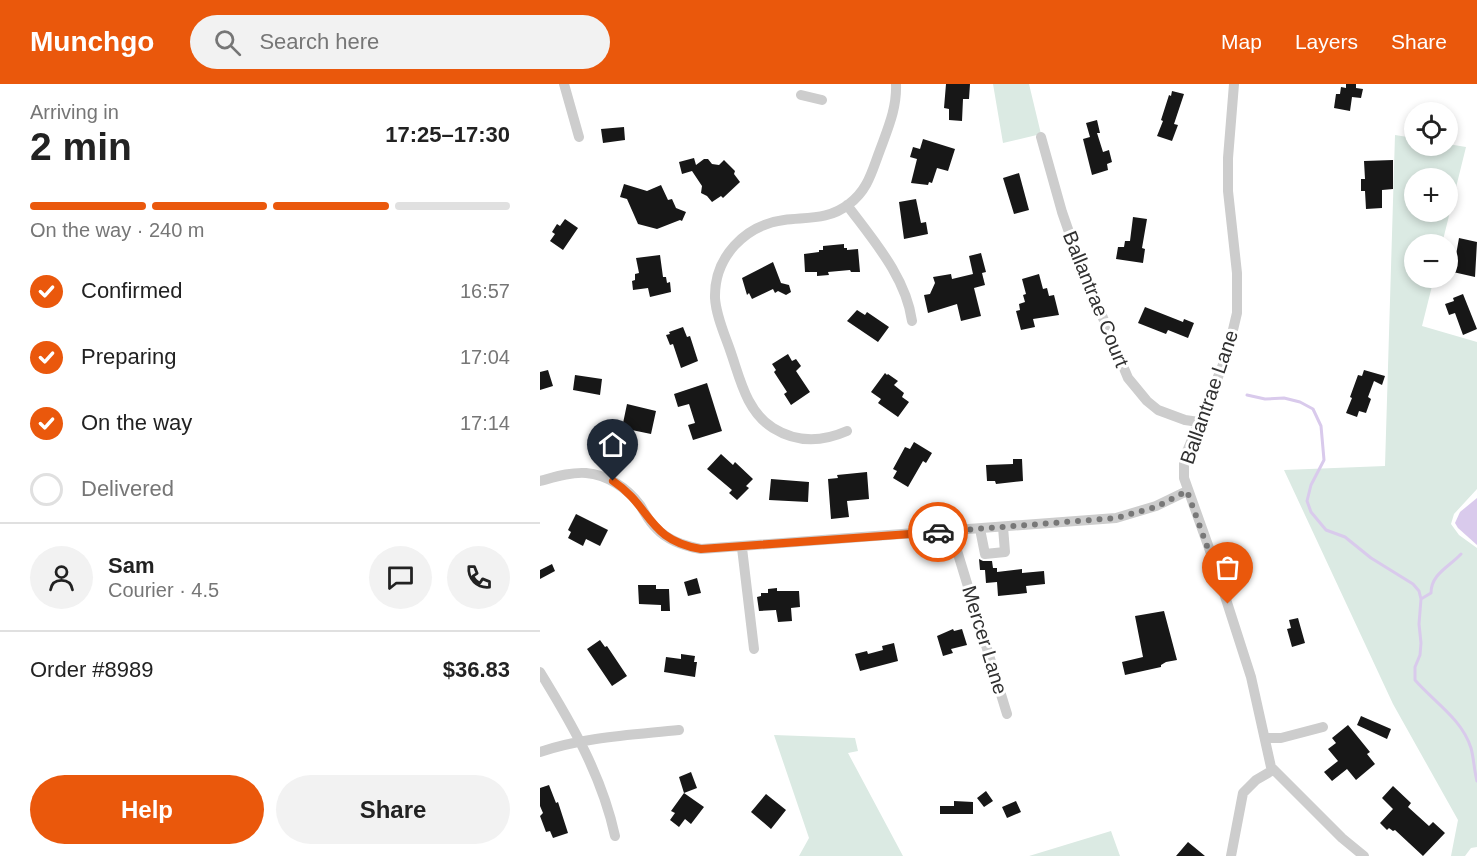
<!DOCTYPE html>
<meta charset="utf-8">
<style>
:root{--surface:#fff;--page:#f2f2f2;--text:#222;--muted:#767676;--line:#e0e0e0;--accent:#ea580c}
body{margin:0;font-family:Arial,sans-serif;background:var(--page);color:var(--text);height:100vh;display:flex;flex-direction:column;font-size:22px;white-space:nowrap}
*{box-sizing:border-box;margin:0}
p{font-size:20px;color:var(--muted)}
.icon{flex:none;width:33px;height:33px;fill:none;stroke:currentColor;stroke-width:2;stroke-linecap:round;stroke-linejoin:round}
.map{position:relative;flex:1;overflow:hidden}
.side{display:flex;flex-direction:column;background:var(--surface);width:540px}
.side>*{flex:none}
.tools{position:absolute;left:864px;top:18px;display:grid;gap:12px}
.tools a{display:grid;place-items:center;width:54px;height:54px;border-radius:50%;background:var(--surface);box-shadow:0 3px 9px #0003;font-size:30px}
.pin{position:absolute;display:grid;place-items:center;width:51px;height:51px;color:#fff;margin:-62px -26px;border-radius:50% 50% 50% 0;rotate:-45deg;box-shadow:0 0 6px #0007}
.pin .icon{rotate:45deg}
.courier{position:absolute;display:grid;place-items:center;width:60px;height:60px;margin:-30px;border:4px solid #ea580c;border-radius:50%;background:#fff;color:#222;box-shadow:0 2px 8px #0007}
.headline em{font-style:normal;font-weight:700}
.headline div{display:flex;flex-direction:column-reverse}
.headline{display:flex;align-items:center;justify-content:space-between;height:102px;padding:0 30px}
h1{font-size:39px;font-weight:700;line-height:45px}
.bar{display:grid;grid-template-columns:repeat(4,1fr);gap:9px 6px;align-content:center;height:72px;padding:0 30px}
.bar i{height:8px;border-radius:4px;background:var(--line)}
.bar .selected{background:var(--accent)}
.bar p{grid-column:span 4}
.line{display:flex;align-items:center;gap:15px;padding:0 30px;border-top:2px solid var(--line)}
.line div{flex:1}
.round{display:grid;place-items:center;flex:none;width:63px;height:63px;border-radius:32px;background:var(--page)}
ol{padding:0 30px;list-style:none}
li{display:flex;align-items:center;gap:18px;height:66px}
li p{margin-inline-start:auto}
li .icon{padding:6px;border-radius:50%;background:var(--accent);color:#fff;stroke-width:4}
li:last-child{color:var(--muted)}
li i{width:33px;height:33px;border:3px solid var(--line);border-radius:50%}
.cta{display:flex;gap:12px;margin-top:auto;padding:12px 30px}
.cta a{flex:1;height:69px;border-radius:36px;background:var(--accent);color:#fff;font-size:24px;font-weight:700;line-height:69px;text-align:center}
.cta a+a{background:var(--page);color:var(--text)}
header{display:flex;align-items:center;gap:36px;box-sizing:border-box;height:84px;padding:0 30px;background:var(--accent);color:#fff}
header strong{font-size:28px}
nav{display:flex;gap:33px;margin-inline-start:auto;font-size:21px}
.search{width:420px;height:54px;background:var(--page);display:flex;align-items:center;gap:15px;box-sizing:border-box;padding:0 21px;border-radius:33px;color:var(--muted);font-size:22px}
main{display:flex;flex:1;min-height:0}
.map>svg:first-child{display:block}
.green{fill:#dbeae3;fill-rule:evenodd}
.water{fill:#d9caec}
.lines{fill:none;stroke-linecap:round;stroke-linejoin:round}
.stream{stroke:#d9caec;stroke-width:3}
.building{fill:#171717}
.minor{stroke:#cdcdcd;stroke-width:10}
.done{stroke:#787878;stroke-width:6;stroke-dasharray:0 10.8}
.route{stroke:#ea580c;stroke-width:8}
.labels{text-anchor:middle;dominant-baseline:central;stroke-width:6;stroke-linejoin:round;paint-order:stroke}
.street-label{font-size:20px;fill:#303030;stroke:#fff}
</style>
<header>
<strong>Munchgo</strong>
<div class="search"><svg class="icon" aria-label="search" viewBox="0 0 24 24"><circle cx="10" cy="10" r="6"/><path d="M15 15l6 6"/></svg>Search here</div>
<nav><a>Map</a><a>Layers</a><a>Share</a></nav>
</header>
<main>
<section class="side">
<div class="headline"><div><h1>2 min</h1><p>Arriving in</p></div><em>17:25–17:30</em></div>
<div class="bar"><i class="selected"></i><i class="selected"></i><i class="selected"></i><i></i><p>On the way · 240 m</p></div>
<ol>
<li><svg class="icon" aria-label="check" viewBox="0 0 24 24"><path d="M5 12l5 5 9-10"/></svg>Confirmed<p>16:57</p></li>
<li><svg class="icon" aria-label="check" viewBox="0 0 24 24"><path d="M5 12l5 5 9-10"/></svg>Preparing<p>17:04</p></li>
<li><svg class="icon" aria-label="check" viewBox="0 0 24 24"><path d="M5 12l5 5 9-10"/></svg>On the way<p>17:14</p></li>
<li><i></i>Delivered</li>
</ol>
<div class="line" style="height:108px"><a class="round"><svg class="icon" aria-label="person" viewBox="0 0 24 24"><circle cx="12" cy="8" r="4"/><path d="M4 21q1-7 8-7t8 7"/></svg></a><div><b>Sam</b><p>Courier · 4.5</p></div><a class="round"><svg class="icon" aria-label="chat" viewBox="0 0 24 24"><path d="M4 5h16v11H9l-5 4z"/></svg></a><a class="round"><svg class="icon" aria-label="phone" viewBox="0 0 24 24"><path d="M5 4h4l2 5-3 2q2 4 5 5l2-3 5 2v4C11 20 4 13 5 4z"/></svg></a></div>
<div class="line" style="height:78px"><div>Order #8989</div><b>$36.83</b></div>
<div class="cta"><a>Help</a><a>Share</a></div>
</section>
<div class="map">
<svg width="937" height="772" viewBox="0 0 937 772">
<rect width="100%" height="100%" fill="#fff"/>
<path class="green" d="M453 0H489L501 50 463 59Z
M855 51 874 54V62L908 60 926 63 902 160H874V194H894L882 242 937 258V405L914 430 911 440 919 451 937 464V763L931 764 925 772H911L918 736 853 620 744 386 845 382ZM874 94H908V128H874Z
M234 651 315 654 318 667 308 669 363 772H259L269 754Z
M571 747 580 772H489Z"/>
<path class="water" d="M937 414V461L918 444 915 439 920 428Z"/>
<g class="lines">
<path class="stream" d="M707 311 725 315 744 314 760 318 773 325 781 342 784 376 771 401 767 417 771 428 786 446 805 453 831 474 873 500 879 507 881 515 879 540 881 559 880 571 875 583V596C894 618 922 635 931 664 934 675 934 686 937 697
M881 515 891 509C891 490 909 483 921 470"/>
</g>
<path class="building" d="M406 0H430L429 15H423L422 37 409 36V25L404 24Z
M806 0H816V4L823 5 821 14 812 13 810 27 794 24 796 10H800L801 3 806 4Z
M632 7 644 10 634 40 638 41 632 57 617 52 623 37 621 36 629 11 631 12Z
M557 36 560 49H557L563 68 569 66 572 78 567 80 568 86 552 91 543 55 550 53 546 39Z
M84 43 85 56 63 59 61 45Z
M383 55 415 65 408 87 397 84 392 99 389 98 388 101 371 99 377 75 370 73 373 63 380 65Z
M154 74 156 81 164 75H168L172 80 179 81 184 76 195 87 194 90 200 98 183 114 181 112 172 118 167 112 161 109 162 102 152 87 142 90 139 78Z
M853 76V105L842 106V124L826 125 825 107H821V95H825L824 77Z
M479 89 489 126 474 130 463 94Z
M84 100 107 107 121 101 128 116 132 115 136 124 146 128 142 137 140 136 117 145 98 140 87 115 80 113Z
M376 115 381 139 386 138 388 150 364 155 359 118Z
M593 133 607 135 602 164 605 165 603 179 576 175 578 163H584L585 157H590Z
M25 135 38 144 23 166 10 157 15 150 12 148 17 140 20 142Z
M919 154 937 158 935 193 913 188Z
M304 160V164H307V166L318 165 320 188H311L310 186 288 188 289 191 277 192V188H265L264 170 279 168V166H283V162Z
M441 169 446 188 442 189 445 201 434 204 441 232 421 237 417 220 388 229 384 211 390 210 395 199 393 193 411 190 412 195 433 190 429 172Z
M120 171 123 193H126L127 199 130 198 131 208 110 213 108 204 93 206 92 197 95 196V190L99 189 96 174Z
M233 178 241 199 249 201 251 208 246 211 238 207 235 209 233 205 212 215 209 209 207 211 202 194Z
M499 190 503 205 507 204 509 212 514 211 519 231 493 235 495 243 481 246 476 227 480 226 479 220 485 218 483 211 486 210 482 195Z
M923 210 937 245 923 251 915 229 909 231 905 220 914 217 913 214Z
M605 223 643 238 644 235 654 239 648 254 628 246 626 250 598 239Z
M317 226 325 231 327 228 349 243 338 258 307 237Z
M143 243 147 253 150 252 158 277 141 284 133 260 130 261 126 251 130 250 129 248Z
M248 270 252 277 256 275 261 282 256 287 270 308 251 321 244 310 247 308 234 288 236 286 232 280Z
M8 286 13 302 0 306V288Z
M824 286 845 292 842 301 834 297 828 313 831 315 826 329 819 327 817 333 806 329 812 314 810 313 818 291 822 292Z
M345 289 347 291 348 290 358 297 354 301 364 309 362 313 369 318 358 333 338 319 341 315 331 308Z
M35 291 62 295 60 311 33 306Z
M167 299 182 347 153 356 148 341 155 339 149 320 138 323 134 310Z
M87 320 116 327 111 350 82 344Z
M374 358 392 369 386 379 383 377 368 403 353 394 357 387 353 385 365 363 370 365Z
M181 370 193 381 195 378 213 395 206 402 209 404 197 416 189 409 192 406 167 385Z
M473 375H482L483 397 456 400 455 397H447L446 381 473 380Z
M327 388 329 415 307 417 309 433 291 435 288 395 298 394 297 391Z
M231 395 269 398 268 418 229 416Z
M36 430 68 446 60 462 46 455 43 462 28 454 31 448 28 446Z
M439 475 443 477H452L453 484H457V488L482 485V489L504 487 505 500 486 502 487 509 458 512 457 498 446 499 445 486H440Z
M12 480 15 487 0 495V486Z
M157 494 161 509 148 512 144 498Z
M98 501H116V505H129L130 527H121V521L99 520Z
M237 504V507H259L260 523 251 524 252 537 238 538 236 526 219 527 217 513 221 512V509H228V505Z
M624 527 637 576 626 578 621 581V583L585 591 582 578 603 573 595 532Z
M758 534 765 559 752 563 747 545 751 544 749 536Z
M413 545 414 547 422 545 427 561 411 565 413 569 403 572 397 552Z
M60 556 65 563 67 562 87 592 72 602 47 565Z
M354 559 358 577 320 587 315 570 327 567 328 570 343 566 342 562Z
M141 570 155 572 154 578H157L155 593 124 588 126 573 141 575Z
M821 632 851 645 847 655 817 641Z
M808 641 830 668 827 670 835 680 816 696 807 685 792 697 784 688 798 677 788 665 796 659 792 654Z
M151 688 157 704 144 709 139 693Z
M9 701 16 719 18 718 28 749 13 754 10 747 6 748 0 732 3 729 0 722V704Z
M853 702 871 719 868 723 889 742 893 738 905 749 883 772 855 746 853 747 849 744 847 746 840 739 853 725 842 714Z
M446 707 453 717 444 723 437 714Z
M144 709 164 723 151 740 145 735 139 743 130 736 135 729 131 727Z
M226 710 246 726 231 745 211 728Z
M414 717 433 718V730H400V722H414Z
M476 717 481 728 467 734 462 723Z
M648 758 665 772H636Z"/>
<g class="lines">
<path class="minor" d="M24 0 39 53
M694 0 688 74V107L697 189V229L687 271 644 375V394L674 478 711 593 731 683 802 754 824 772
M261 11 282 16
M501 53 522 128 538 174 588 294 607 317 618 326 645 336 659 338
M307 121C333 156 366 193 372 237
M307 347C282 358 257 359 233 344 206 327 200 294 190 266 184 249 176 231 175 214 174 173 205 141 244 136 267 133 289 136 309 120 328 106 332 87 340 66 348 44 357 24 356 0
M0 397C15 393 30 388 46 389 68 391 87 404 100 421 105 429 109 438 116 444 128 457 144 462 161 465L576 434 616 422 647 407
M440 445 445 470 465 468 463 443
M411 447 467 630
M202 464 214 565
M0 588C32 640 62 692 75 752
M725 654H741L783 643
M0 668C45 653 92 651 139 646
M691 772 703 709 716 696 733 686"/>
</g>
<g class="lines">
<path class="done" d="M398 448 576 434 616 423 647 407 688 520"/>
<path class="route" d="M73 397C112 423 107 456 161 465L398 448"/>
</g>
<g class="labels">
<g class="street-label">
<text transform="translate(556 215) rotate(68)">Ballantrae Court</text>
<text transform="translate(669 313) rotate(-71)">Ballantrae Lane</text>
<text transform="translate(445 556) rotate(73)">Mercer Lane</text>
</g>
</g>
</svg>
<div class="tools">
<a><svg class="icon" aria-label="locate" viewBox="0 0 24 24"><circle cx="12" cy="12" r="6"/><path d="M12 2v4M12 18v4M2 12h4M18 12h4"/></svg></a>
<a>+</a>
<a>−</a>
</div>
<div class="pin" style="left:688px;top:520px;background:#ea580c"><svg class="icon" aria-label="bag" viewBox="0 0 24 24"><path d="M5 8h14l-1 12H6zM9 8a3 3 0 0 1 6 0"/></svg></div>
<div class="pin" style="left:73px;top:397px;background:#1f2937"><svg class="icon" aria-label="home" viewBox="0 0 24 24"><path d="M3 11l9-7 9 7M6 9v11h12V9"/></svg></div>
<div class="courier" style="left:398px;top:448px"><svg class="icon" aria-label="car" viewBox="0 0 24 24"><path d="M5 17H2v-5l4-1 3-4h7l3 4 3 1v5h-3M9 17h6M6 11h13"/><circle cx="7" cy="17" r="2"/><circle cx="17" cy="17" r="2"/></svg></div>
</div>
</main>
